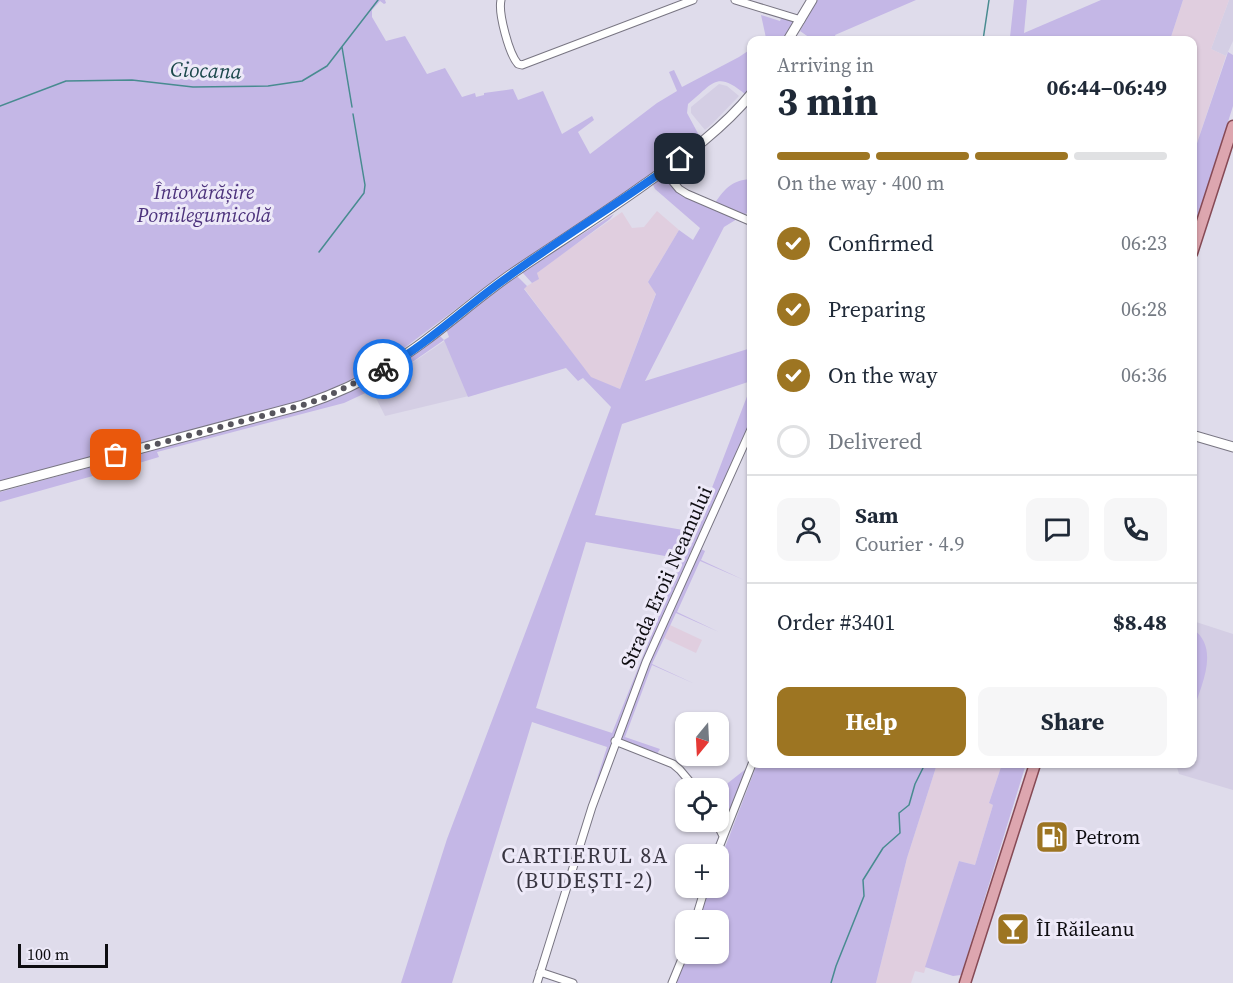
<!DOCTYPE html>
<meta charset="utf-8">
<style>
:root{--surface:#fff;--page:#f6f6f7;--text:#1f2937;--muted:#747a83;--line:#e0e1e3;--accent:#9d7522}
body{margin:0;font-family:"Source Serif 4",serif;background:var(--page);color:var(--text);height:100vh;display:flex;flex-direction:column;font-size:22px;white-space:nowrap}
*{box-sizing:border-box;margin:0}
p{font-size:20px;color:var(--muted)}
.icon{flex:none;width:33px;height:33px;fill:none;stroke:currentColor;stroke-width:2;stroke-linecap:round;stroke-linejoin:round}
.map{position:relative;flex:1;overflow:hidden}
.details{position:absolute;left:747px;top:36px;width:450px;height:732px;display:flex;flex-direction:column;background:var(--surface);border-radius:12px;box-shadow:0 2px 4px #0004}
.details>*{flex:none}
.needle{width:39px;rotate:198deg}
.fabs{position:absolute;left:675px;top:712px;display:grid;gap:12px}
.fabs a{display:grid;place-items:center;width:54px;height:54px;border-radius:12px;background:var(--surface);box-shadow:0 2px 4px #0004;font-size:30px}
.scale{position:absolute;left:18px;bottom:15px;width:90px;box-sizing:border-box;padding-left:6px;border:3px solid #0e0d11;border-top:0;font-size:16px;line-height:21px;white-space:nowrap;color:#0e0d11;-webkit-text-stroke:4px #ede9f8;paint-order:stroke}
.pin{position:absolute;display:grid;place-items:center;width:51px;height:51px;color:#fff;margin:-26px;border-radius:12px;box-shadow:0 3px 9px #0006}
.courier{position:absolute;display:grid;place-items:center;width:60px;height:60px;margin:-30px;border:4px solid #1a73e8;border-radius:50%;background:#fff;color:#222;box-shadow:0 2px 8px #0007}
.overview em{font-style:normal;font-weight:700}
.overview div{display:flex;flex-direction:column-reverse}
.overview{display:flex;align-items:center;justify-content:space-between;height:102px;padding:0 30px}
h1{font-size:39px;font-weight:700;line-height:45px}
.bar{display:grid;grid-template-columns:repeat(4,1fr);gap:9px 6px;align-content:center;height:72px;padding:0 30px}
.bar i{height:8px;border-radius:4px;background:var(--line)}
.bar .active{background:var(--accent)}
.bar p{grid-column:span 4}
.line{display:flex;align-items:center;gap:15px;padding:0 30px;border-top:2px solid var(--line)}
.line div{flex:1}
.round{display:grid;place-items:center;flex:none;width:63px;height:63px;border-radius:12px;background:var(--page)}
ol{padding:0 30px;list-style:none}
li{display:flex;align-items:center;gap:18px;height:66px}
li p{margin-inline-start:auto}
li .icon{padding:6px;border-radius:50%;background:var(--accent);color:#fff;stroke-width:4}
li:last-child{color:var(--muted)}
li i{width:33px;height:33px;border:3px solid var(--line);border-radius:50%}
.button{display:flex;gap:12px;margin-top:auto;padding:12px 30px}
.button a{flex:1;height:69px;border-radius:12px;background:var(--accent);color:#fff;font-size:24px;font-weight:700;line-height:69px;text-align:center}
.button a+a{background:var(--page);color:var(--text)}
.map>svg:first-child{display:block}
.built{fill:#d4cee4}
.industrial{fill:#e0cedf}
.green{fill:#c4b7e6;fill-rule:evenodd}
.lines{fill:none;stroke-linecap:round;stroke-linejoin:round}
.stream{stroke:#488b90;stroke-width:1.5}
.street-casing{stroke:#787582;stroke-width:9}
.secondary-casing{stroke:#787582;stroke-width:11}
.primary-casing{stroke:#864a55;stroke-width:13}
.street{stroke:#fff;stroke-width:7}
.secondary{stroke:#fff;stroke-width:9}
.primary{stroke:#dda6af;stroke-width:10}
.done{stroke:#57555d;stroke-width:6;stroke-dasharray:0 10.8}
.route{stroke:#1a73e8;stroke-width:8}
.labels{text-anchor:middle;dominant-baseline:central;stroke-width:6;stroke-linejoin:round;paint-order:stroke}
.park-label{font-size:20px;font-style:italic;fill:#4c327c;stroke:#ede9f8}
.street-label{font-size:20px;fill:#0e0d11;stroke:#ede9f8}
.poi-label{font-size:20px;fill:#0e0d11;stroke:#ede9f8;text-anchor:start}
.water-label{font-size:21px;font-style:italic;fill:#1c484b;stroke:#ede9f8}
.quarter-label{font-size:22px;letter-spacing:1.5px;fill:#393642;stroke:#ede9f8}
</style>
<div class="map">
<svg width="1233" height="983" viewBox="0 0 1233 983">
<rect width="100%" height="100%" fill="#dfdceb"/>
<path class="built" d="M1229 0H1233V41L1226 56 1211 49Z
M719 84 727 86 739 96 713 123 705 130 691 113V107Z
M508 298 477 394 385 416 372 390Z
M1193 621 1233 634V790L1179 774 1176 764H1192Z"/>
<path class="industrial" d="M1183 0H1229L1211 49 1226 56 1193 155 1192 40H1170Z
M657 211 679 230 648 282 656 293 620 389 591 378 524 288 538 279 537 273 556 258 622 212 632 228 644 227Z
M670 625 702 640 696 653 664 638Z
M937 764H1002L989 803 993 805 975 865 959 861 924 973 915 971 911 983H876L907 858Z"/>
<path class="green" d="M0 0H385L386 3 384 4 380 1 372 10V17L386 41 405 36 427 74 445 68 462 97 475 93 476 97 484 95V93L513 89 518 100 543 91 562 134 592 116 594 120 578 132 590 154 657 103 677 91 669 72 674 70 682 87 739 57 751 49V88L746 95C716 70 714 83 688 104L687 113 701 139 588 219 500 276 387 361 328 391 305 400 0 481Z
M817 0H916L835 35 837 40H813L800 31Z
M1014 0H1027L1024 33 1101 0H1183L1170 40H1002L1010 37Z
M761 15 780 21 782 16 796 22 785 40H763L766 38Z
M1228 52 1233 55V106L1193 233V155Z
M662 175C686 198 707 207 737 219L724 227 645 381 751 348V381L622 424 595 515 695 532 751 386V418L737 457 724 479 650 643 587 810 607 747 532 722 452 983H401L447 839 611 407 583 378 578 381 566 368 468 397 444 340 388 379 389 371 440 336 444 340 449 337 446 329 516 275 527 286 524 289 591 377 620 389 656 294 648 282 679 230 693 240 700 228 655 189 652 183ZM586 542 682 559 612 733 536 708Z
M751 179V210L744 215 715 203C725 188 733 180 751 179Z
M614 214 610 219 537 273 539 279 532 283 522 272Z
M375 378 383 382 372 390 344 403 157 452 159 457 139 463 0 502V492L304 409 329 401Z
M699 548 705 551 701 560 744 580 700 561 677 612 719 632 676 613 652 664 695 684 652 665 625 737 660 749 657 754 619 739 641 677Z
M1193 629C1221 649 1200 687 1193 712Z
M757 764H937L907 858 876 983H676L686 954H718V921H698L709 888H718L719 863Z
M1002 764H1026L961 975 953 976 925 967 959 861 975 865 993 805 989 803Z
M747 768 722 829 718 822 719 790Z"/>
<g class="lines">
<path class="stream" d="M983 40 989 0
M342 47 352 107
M0 106 66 81 132 80 193 87 268 86 302 81 327 66 378 0
M319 252 364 193 365 185 353 114
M831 983 836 966 864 896 863 880 883 848 900 833 899 813 909 805 915 784 925 764"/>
<defs>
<path id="street" d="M501 0C498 13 509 54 518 64L522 65 693 0
M735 0 801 20
M664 171 679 189 687 194 752 222
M615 741 673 764 680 770 696 789
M716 822 723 836
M716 855 752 764
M695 921 705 888
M540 972 573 983
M537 983 592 807 646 662 752 427
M672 983 686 949"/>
<path id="secondary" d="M788 40 812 0
M1192 435 1233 447
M0 486 303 405C333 395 362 382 389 365 433 339 471 302 513 273 557 243 602 215 645 184 683 157 722 130 752 93"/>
<path id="primary" d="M1192 253 1233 126
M965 983 1035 764"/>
</defs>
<use href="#street" class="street-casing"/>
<use href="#secondary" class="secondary-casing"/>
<use href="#primary" class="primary-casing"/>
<use href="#street" class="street"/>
<use href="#secondary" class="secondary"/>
<use href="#primary" class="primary"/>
</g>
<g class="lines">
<path class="done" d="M116 455 303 405 326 397 383 369"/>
<path class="route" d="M383 369C427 345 464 308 505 279 562 237 623 201 680 159"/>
</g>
<defs>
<symbol id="fuel-square" viewBox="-11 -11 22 22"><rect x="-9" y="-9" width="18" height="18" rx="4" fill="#9d7522" stroke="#ede9f8"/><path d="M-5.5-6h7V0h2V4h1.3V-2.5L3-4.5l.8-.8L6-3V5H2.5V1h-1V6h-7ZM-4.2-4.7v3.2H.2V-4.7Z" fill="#fff"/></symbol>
<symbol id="bar-square" viewBox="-11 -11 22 22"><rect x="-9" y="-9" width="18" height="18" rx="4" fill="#9d7522" stroke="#ede9f8"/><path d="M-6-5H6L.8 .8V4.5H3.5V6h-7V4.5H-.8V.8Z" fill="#fff"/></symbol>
</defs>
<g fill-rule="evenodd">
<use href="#fuel-square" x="1033" y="818" width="38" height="38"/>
<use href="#bar-square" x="994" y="910" width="38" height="38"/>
</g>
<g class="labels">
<g class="park-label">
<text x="204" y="192">Întovărășire<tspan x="204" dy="23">Pomilegumicolă</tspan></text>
</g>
<g class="street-label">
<text transform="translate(666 577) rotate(-66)">Strada Eroii Neamului</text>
</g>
<g class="poi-label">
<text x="1075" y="837">Petrom</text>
<text x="1036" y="929">ÎI Răileanu</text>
</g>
<g class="water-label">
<text transform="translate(206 70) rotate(2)">Ciocana</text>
</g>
<g class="quarter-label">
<text x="585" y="855">CARTIERUL 8A<tspan x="585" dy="25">(BUDEȘTI-2)</tspan></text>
</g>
</g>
</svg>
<div class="fabs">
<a><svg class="needle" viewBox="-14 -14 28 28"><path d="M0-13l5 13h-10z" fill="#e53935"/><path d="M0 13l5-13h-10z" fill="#747a83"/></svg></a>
<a><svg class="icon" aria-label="locate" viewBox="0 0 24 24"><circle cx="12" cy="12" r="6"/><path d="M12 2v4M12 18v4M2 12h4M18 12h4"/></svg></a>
<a>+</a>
<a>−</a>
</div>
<div class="scale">100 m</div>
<div class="pin" style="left:116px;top:455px;background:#ea580c"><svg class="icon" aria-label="bag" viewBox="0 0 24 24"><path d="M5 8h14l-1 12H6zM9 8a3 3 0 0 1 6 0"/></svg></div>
<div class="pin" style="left:680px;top:159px;background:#1f2937"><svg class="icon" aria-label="home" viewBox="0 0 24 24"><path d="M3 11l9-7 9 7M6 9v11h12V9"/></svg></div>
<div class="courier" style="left:383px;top:369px"><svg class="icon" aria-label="bike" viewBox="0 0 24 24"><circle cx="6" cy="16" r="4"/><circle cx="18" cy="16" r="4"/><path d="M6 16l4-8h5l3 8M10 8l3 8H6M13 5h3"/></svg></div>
<section class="details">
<div class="overview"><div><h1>3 min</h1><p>Arriving in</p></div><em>06:44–06:49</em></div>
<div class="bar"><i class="active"></i><i class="active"></i><i class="active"></i><i></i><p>On the way · 400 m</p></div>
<ol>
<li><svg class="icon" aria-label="check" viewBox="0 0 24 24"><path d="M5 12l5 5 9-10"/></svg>Confirmed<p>06:23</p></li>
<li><svg class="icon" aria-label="check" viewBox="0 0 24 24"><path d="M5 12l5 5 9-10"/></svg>Preparing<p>06:28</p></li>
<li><svg class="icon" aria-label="check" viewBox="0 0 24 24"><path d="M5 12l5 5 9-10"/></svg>On the way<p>06:36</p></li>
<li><i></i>Delivered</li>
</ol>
<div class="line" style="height:108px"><a class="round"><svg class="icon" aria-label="person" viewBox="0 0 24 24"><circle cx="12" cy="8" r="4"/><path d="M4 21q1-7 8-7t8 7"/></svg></a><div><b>Sam</b><p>Courier · 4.9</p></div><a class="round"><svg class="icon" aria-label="chat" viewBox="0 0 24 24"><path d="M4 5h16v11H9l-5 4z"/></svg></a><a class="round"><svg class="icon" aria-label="phone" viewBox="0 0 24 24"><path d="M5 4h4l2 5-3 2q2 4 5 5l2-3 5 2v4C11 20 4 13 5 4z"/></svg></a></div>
<div class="line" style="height:78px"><div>Order #3401</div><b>$8.48</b></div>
<div class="button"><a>Help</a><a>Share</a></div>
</section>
</div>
